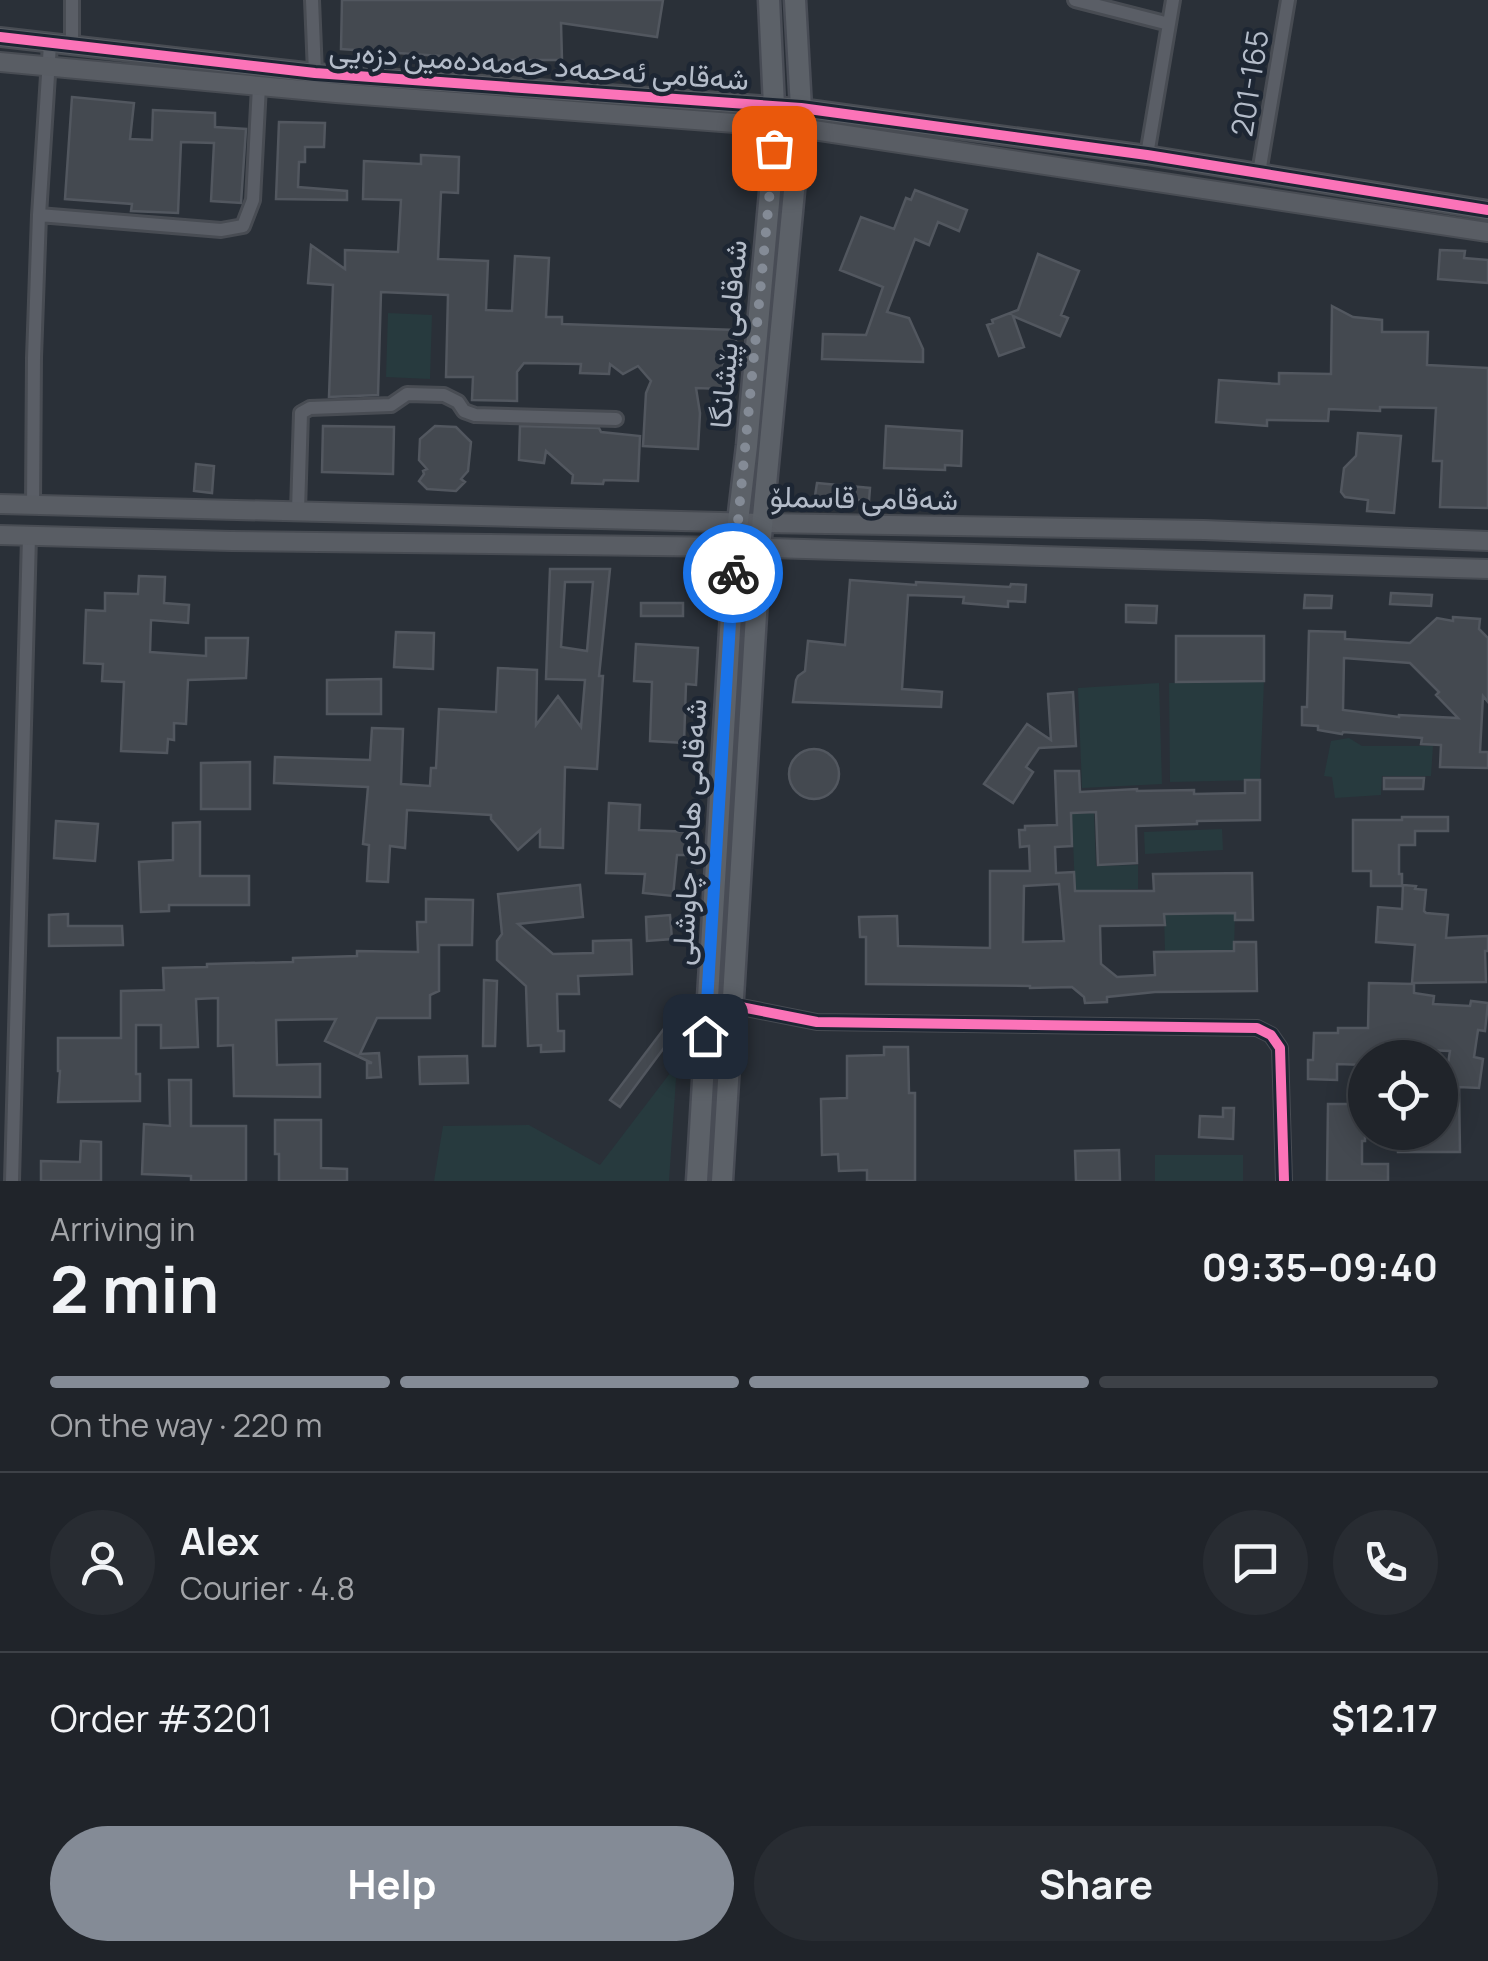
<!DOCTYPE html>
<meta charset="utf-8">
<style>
:root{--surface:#20242a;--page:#282c32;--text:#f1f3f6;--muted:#a2a4a8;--line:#3d4147;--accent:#848b96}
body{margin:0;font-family:Manrope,Vazirmatn,sans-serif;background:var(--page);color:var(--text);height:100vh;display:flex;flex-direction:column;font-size:38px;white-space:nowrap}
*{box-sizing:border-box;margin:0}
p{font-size:32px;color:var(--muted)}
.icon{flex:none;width:55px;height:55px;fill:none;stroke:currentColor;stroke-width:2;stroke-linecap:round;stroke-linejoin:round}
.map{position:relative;height:1181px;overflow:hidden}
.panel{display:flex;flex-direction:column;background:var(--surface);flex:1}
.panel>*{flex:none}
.buttons{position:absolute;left:1348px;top:1040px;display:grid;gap:20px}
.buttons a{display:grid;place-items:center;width:110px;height:110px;border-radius:50%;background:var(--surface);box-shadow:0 5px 25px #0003,0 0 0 2px var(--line);font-size:50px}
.pin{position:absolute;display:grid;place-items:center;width:85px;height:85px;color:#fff;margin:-42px;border-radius:20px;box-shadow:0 5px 15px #0006}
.courier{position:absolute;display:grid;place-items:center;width:100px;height:100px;margin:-50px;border:8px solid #1a73e8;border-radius:50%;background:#fff;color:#222;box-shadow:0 2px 12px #0007}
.overview em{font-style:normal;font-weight:700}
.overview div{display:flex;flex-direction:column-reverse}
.overview{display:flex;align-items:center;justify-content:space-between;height:170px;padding:0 50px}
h1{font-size:65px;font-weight:700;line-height:75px}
.bar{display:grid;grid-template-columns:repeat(4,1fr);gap:15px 10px;align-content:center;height:120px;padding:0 50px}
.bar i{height:12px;border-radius:8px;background:var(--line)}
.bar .on{background:var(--accent)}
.bar p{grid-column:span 4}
.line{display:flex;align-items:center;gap:25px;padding:0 50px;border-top:2px solid var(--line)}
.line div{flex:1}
.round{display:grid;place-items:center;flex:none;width:105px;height:105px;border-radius:52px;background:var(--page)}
.cta{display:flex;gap:20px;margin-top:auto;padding:20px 50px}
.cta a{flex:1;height:115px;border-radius:60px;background:var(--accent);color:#fff;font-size:40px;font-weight:700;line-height:115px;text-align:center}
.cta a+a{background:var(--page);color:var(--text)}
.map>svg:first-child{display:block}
.green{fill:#273a3e}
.building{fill:#444950;stroke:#52575f;stroke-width:2.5;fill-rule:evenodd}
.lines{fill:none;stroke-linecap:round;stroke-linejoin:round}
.street-casing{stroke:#484c53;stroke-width:18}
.secondary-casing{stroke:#484c53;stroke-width:22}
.primary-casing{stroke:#484c55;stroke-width:25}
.street{stroke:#5a5e66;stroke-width:12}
.secondary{stroke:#595d64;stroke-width:18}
.primary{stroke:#5c6168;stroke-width:20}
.cycleway-casing{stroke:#1d2633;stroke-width:16}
.cycleway{stroke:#fb73b8;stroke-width:10}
.done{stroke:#848b96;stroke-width:10;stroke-dasharray:0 18}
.route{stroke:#1a73e8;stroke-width:12}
.labels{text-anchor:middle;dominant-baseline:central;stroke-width:9;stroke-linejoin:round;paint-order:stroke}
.street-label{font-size:30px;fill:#b4bcc9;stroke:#1d2633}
</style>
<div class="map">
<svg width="1488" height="1181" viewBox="0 0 1488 1181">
<rect width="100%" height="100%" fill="#2a3038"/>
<path class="green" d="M388 313 432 315 430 379 386 377Z
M1264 681 1260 780 1170 782 1169 683Z
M1159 683 1162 784 1082 788 1078 688Z
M1349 738 1362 746H1433L1431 776H1382L1381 795 1335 798 1332 777 1324 776 1331 741Z
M1094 813 1096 866 1138 865V889L1075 891 1072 814Z
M1222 829 1223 850 1145 854 1144 832Z
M1235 913 1234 951 1165 952 1164 914Z
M677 1064 669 1181H434L443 1126 529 1125 600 1165Z
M1155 1155H1243V1181H1155Z"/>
<path class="building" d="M342 0H663L657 37 561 23 562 60H498L341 49Z
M72 97 134 103 130 139 152 140 153 110 215 113V127L246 129 241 203 211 201 214 143 181 142 178 213 131 211 132 204 65 199Z
M279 122 325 123 324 147H305V162H299L298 187 347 191V200L276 199Z
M421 155 459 157 458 193 441 192 438 259 488 261 486 310 512 311 515 256 549 258 546 317H562V324L736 330V345H724L722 389 696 388 700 413 698 449 643 446 646 393 651 381 638 366 623 374 610 364 609 374 580 373 581 364 524 363 517 372V401L472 400 473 377H446L448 295 381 292 378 395 329 397 333 285 308 283 311 245 345 269V250L398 252 401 200 363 199 364 161 421 164Z
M915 190 967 210 959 231 938 222 929 245 915 239 887 312 909 318 923 349V362L822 359 823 334 866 335 883 287 840 270 861 217 894 229 906 198 911 200Z
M1440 250 1465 251 1464 258 1488 260V283L1438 279Z
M1038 254 1079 271 1061 315 1068 318 1060 336 1013 316 1024 347 999 356 987 325 993 323 992 320 1018 310Z
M1332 306 1353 317 1382 320V332H1428L1427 365 1488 368V508L1440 507 1442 461H1433L1436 408 1380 407V411L1329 409 1328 421 1267 420V426L1216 422 1219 380 1279 384V373L1331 374Z
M323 426 394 427 393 474 322 472Z
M435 426 456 427 471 442 468 471 461 479 465 482 456 491 427 489 419 481 424 474 423 471 427 469 419 460 420 439Z
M520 426 599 428 601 432 640 436 638 481 604 480 603 484 572 483 573 475 546 451 544 463 519 460Z
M886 426 962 431 961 466 945 465V470L884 468Z
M1358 433 1401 436 1394 513 1367 511 1368 500 1345 497 1341 492 1344 468 1356 456Z
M196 464 214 466 212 493 194 491Z
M817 483 870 488 869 501 815 496Z
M550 569H610L599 676H603L597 769 565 767 563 848 540 847V830L518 850 491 819V815L407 810 405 848 390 846 388 882 367 881 369 845 363 844 368 787 274 783 275 757 370 760 372 728 403 729 401 784 430 786 431 768H436L439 709 496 712 498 668 537 670 536 725 558 696 581 727 585 680 546 679ZM565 582H593L587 651 561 647Z
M139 576 165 577 164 603 189 605 188 623 151 620 150 652 206 656V638H248L246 678 188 680 186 724 174 723V740L168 739 167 753 121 751 124 682 102 681 103 664 84 663 86 610 105 611V593L138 594Z
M850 580 916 585V582L1010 587 1011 584 1026 585 1025 602 1008 601V607L963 603 964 597 908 595 902 689 942 692 941 707 793 702 796 680 798 676 805 671 808 641 845 645Z
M1391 593 1432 595 1431 606 1390 604Z
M1305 595 1332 596 1331 608H1304Z
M641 603H683V616H641Z
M1126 605 1157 606 1156 623 1126 622Z
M1453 617 1480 619 1479 629 1488 638V702L1483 696 1480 752H1488V768L1440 767 1441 745 1421 744 1422 738 1343 732 1342 734 1318 730V726L1302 725V707H1307L1309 631 1345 632V639L1410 643 1437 618 1453 621ZM1344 658 1410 663 1439 692 1436 695 1458 718 1399 715V717L1343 710Z
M396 632 434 633 433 669 394 667Z
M1176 636H1264V681L1176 682Z
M636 644 698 648 696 685 686 684 684 743 650 741 652 682 634 681Z
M381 679V714H327V680Z
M1073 692 1076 746 1039 748 1026 767 1033 772 1013 803 984 784 1027 724 1051 740 1048 694Z
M789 774a25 25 0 1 1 50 0a25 25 0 1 1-50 0Z
M250 762V809H201V763Z
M1055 771H1079L1080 792 1137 789V791L1194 790V794L1245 793V780H1260V820L1197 821V824L1136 826 1137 863 1098 865 1096 812 1071 813 1072 846 1055 847 1056 873 1074 872 1075 891H1154L1153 874 1252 873 1253 920H1235V913L1164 914 1165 925 1100 926 1101 964 1117 977 1155 975 1154 952 1234 951V942H1256L1257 991 1155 992 1107 997V1002L1085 1003 1084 997 1072 987 1030 988V986L866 984V937H860L859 917 897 916 898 946 990 948V871H1030L1029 846 1020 847 1019 830H1025V826L1057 825ZM1059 884 1064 941 1023 942 1024 886Z
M1384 778H1424L1423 789H1384Z
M609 803 640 805 639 830 694 832 693 855H677L673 896 643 893 645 874 606 873Z
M1402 817H1448V831H1415V845H1399V874H1402V886H1371V871H1353V820H1402Z
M56 821 98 824 95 861 54 858Z
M200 822V876H249V905H169V911L141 912 139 862 173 860V823Z
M580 885 583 917 518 924 553 954 593 953V941L631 940 632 974 578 976 579 994H557L558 1031H564V1051L541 1052V1045L528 1046 526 986 497 960V941L502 934 498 894Z
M1403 885 1416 886 1415 889 1426 890 1424 911 1426 913 1448 915 1446 938 1488 936V951H1485L1486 982 1412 983 1415 945 1376 942 1378 907 1402 909Z
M426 899 473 900 472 945H439V991L430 995V1018H377L360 1054 379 1053 381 1077 367 1078V1063H372L325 1041 336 1019 276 1020 277 1065 320 1064V1097L234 1096 233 1045 218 1046V998L196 999 198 1047 161 1048V1025H136V1074H140V1101L58 1102 60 1071H58V1038H121V991L164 990 163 968 207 967V964L293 962V958L357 956V951L418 952 417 922H426Z
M68 914V926H122L123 945 49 946V915Z
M670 915 672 939 647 941 646 917Z
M484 980 497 981 495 1046H483Z
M1369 983 1414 984V993L1434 996 1433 1004 1470 1006 1471 1001 1488 1003 1485 1031 1478 1030 1474 1057 1483 1059 1479 1088 1459 1087 1460 1152H1398V1132H1440V1095H1443L1450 1051 1426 1050V1057L1365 1058V1065L1337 1064V1080L1308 1079V1060H1313L1314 1033H1338V1028H1368Z
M666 1026 675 1033 620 1107 610 1100Z
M884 1047H908L909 1093H915V1181H867V1170L839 1171 838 1154 822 1155 821 1099 847 1098V1056L884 1055Z
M467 1056 468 1083 420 1084 419 1057Z
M169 1080H191V1126H246V1181H191V1176L142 1174 144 1124 170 1126Z
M1354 1094H1365V1141H1362V1164H1388V1181H1327L1328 1104H1354Z
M1223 1108H1234L1233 1139 1199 1137 1200 1116 1223 1117Z
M275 1120H321V1168L347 1169V1181H279V1154H275Z
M81 1141 101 1142V1181H41V1161L80 1162Z
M1119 1150 1120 1181H1076L1075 1151Z"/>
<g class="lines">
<defs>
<path id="street" d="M312 0 315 73
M1075 0 1169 24
M72 47V0
M1147 155 1173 0
M1259 173 1288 0
M39 215 221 230 243 226 253 200 259 86
M33 505 34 358 39 215 50 44
M298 511 301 413 310 408 391 405 407 394 444 395 458 402 464 411 475 415 616 419
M731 1005 817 1022 1257 1028 1271 1035 1280 1048 1284 1181
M12 1181 29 536"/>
<path id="secondary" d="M0 37 315 73 801 108 1147 155 1488 210
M0 62 336 93 800 128 1488 232
M0 504 762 523 1204 530 1488 541
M0 535 231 541 735 547 1488 569"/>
<path id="primary" d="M769 0 774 106
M795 0 801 108
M697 1181 735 547 747 446 776 126
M722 1181 760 548 800 128"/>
</defs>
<use href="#street" class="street-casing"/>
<use href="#secondary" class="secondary-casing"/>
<use href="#primary" class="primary-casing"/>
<use href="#street" class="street"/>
<use href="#secondary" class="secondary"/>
<use href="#primary" class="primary"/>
<defs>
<path id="cycleway" d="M0 37 315 73 801 108 1147 155 1488 210
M731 1005 817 1022 1257 1028 1271 1035 1280 1048 1284 1181"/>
</defs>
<use href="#cycleway" class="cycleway-casing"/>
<use href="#cycleway" class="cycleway"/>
</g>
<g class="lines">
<path class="done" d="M733 573 774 148"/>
<path class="route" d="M705 1036 733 573"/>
</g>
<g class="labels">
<g class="street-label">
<text transform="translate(539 64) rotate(4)">شەقامی ئەحمەد حەمەدەمین دزەیی</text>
<text transform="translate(1249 83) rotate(-81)">201-165</text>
<text transform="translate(727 334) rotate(-85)">شەقامی پێشانگا</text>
<text transform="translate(864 497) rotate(1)">شەقامی قاسملۆ</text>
<text transform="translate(688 832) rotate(-87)">شەقامی هادی چاوشلی</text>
</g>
</g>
</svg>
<div class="buttons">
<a><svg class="icon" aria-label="locate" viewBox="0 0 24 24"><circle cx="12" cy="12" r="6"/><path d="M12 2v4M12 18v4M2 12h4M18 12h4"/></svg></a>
</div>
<div class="pin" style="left:774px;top:148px;background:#ea580c"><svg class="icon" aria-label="bag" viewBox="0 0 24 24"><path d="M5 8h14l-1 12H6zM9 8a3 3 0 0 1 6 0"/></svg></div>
<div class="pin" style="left:705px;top:1036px;background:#1f2937"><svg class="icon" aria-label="home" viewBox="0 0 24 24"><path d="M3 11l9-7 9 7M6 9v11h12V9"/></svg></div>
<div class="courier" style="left:733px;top:573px"><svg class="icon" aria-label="bike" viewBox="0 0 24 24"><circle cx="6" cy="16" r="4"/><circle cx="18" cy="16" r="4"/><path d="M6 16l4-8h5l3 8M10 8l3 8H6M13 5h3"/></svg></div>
</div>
<section class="panel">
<div class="overview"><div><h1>2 min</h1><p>Arriving in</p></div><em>09:35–09:40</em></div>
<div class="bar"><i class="on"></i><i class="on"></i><i class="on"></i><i></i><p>On the way · 220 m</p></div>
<div class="line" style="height:180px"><a class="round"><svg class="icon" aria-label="person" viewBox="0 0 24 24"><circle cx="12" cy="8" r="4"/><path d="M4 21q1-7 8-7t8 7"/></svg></a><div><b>Alex</b><p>Courier · 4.8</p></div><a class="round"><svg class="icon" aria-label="chat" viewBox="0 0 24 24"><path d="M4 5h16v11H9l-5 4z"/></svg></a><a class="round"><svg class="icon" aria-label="phone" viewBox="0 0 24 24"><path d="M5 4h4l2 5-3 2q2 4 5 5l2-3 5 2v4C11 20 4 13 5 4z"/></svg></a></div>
<div class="line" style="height:130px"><div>Order #3201</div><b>$12.17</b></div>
<div class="cta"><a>Help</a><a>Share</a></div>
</section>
